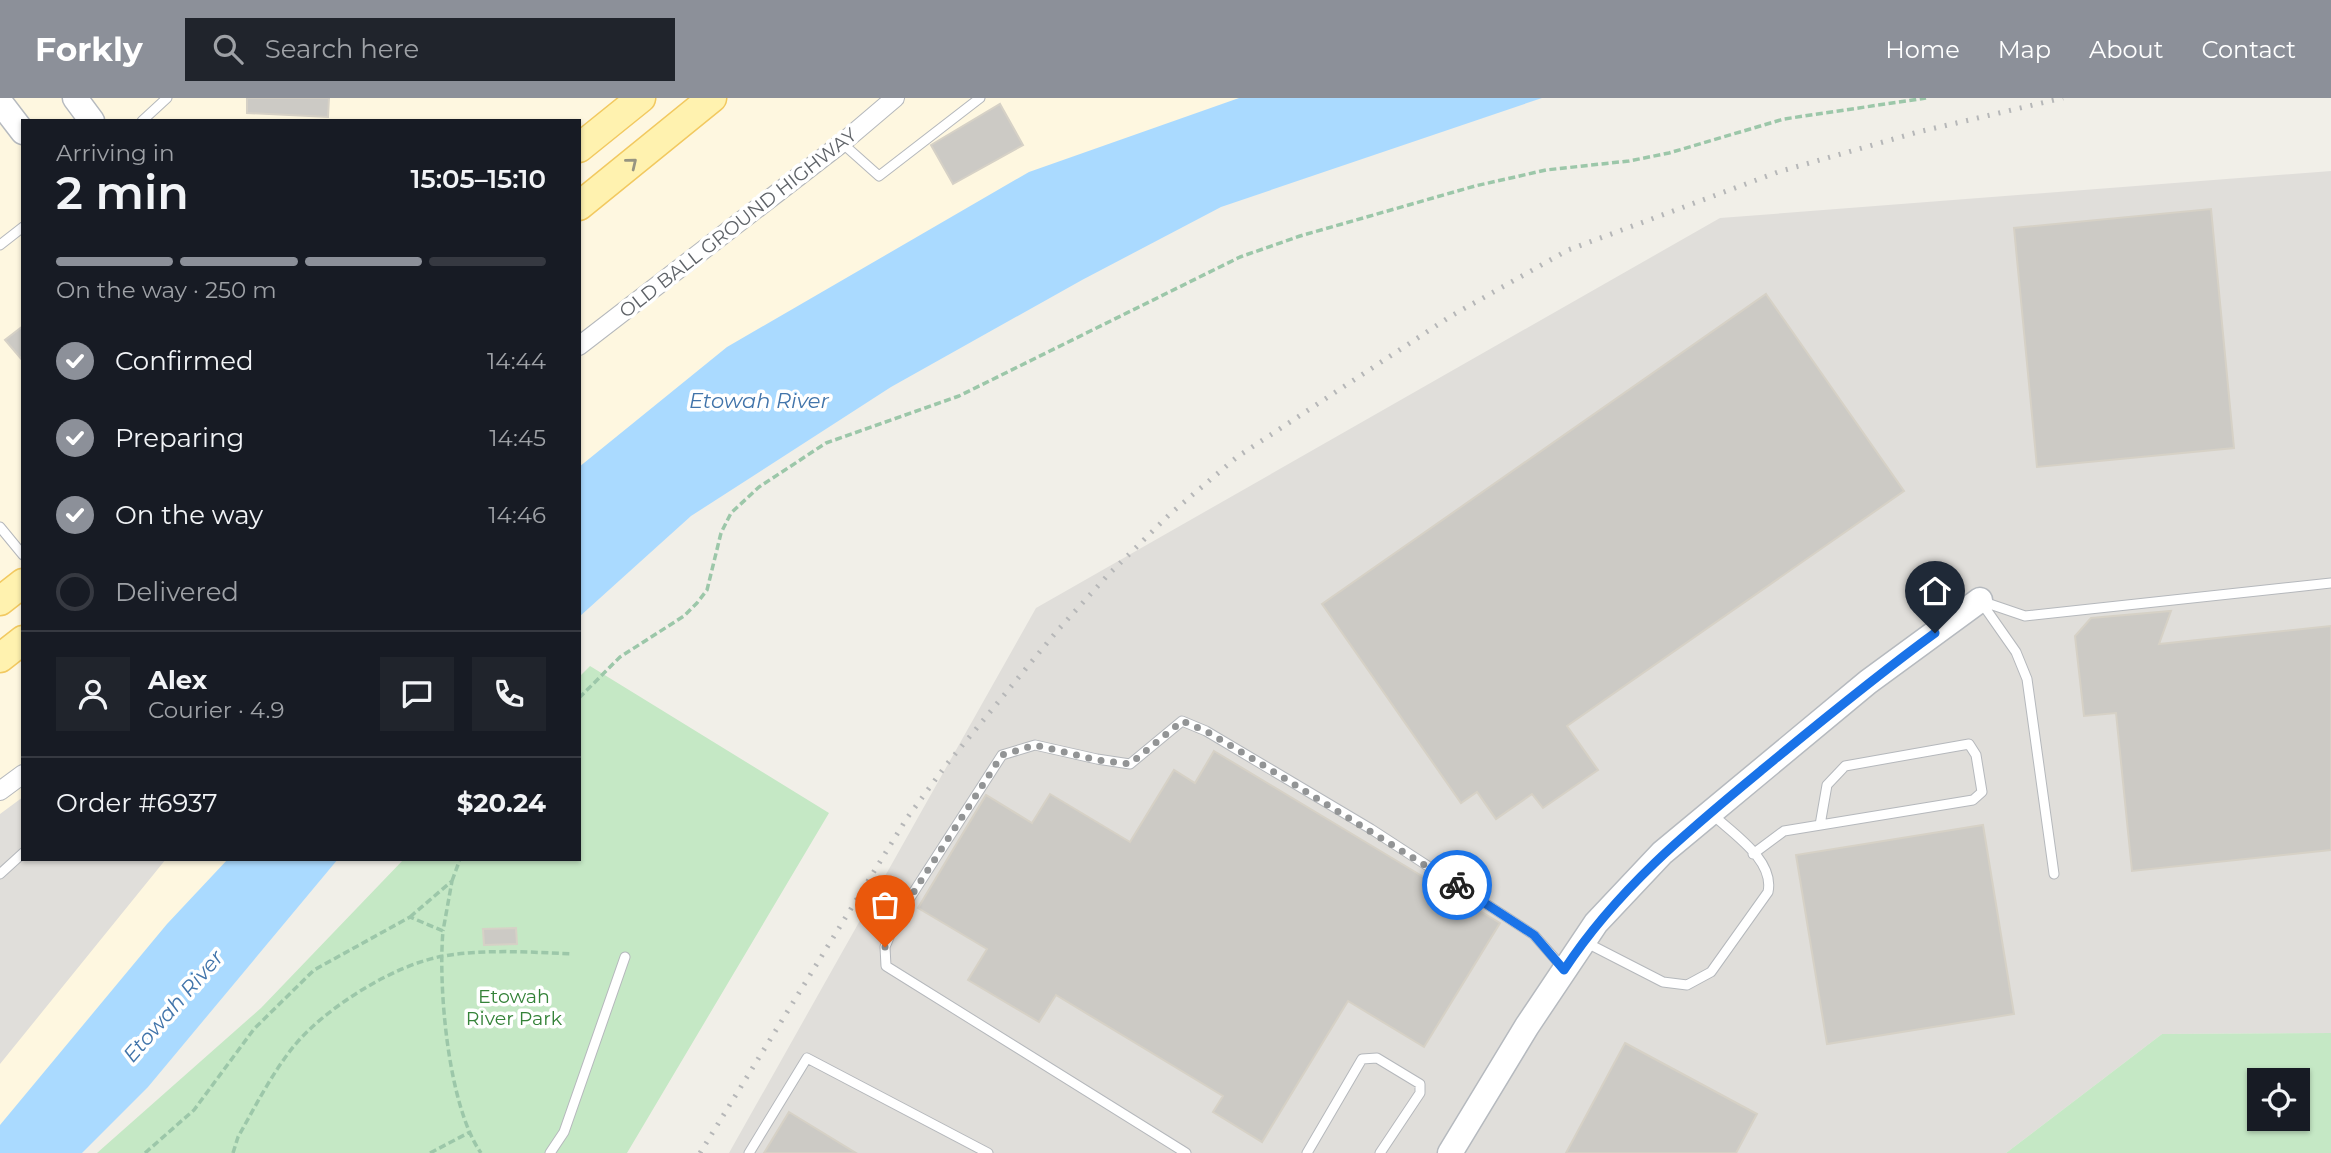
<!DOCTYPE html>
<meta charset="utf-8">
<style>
:root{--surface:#171b24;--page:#20242c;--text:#f1f3f6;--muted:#9ea1a6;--line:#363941;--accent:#8c9099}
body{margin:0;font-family:Montserrat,sans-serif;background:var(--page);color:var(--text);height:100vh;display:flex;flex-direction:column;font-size:26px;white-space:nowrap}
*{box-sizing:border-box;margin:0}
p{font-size:23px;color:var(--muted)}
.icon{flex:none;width:38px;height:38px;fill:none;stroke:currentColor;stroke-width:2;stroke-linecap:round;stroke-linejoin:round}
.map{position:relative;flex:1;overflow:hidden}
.side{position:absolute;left:21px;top:21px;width:560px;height:742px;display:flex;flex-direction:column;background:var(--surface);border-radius:0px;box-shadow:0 2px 5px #0004}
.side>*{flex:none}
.fabs{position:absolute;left:2247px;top:970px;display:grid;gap:14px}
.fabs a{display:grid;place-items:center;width:63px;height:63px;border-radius:0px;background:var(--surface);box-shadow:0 2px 5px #0004;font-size:35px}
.pin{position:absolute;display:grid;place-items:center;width:60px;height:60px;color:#fff;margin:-72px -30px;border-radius:50% 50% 50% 0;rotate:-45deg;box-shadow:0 0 7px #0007}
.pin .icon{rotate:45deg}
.courier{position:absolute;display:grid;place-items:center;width:70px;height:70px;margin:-35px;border:5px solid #1a73e8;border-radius:50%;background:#fff;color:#222;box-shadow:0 2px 9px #0007}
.summary em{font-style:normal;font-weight:600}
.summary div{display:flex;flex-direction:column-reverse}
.summary{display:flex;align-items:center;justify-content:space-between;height:119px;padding:0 35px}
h1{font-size:46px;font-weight:600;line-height:52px}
.bar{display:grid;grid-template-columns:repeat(4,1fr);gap:10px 7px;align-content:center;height:84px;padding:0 35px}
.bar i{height:9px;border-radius:5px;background:var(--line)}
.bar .selected{background:var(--accent)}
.bar p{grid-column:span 4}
.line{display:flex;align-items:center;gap:18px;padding:0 35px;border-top:2px solid var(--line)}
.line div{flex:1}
.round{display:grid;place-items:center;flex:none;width:74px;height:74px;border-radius:0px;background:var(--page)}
ol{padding:0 35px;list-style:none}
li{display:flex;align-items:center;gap:21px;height:77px}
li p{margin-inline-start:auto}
li .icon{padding:7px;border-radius:50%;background:var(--accent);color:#fff;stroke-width:4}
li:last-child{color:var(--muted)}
li i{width:38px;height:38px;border:4px solid var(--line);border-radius:50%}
header{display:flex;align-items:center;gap:42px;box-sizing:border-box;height:98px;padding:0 35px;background:var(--accent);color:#fff}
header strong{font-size:33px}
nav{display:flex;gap:38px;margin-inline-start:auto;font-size:24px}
.search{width:490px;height:63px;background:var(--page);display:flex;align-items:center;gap:18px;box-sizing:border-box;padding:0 24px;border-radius:0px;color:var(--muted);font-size:26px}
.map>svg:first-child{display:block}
.commercial{fill:#fef7e0}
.industrial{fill:#e0deda}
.green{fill:#c5e8c5;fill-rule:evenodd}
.water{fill:#aadaff}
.building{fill:#cccac5;stroke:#d6d1c6;stroke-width:2}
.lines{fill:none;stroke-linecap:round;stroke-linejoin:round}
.lane-casing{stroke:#b5b8bc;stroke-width:11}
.street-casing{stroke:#b5b8bc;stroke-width:20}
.secondary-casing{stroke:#b6babf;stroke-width:27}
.primary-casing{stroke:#f2c960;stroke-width:31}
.path{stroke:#9cc7a9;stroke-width:3.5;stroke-dasharray:7 3.5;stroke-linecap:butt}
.lane{stroke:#fff;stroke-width:9}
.street{stroke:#fff;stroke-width:18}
.secondary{stroke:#fff;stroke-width:24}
.primary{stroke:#fff2af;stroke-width:28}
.rail{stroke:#b6b7b8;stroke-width:5;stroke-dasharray:2 9;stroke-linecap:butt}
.oneway{stroke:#979581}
.done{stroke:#929495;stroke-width:7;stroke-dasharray:0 12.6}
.route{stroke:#1a73e8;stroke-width:9}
.labels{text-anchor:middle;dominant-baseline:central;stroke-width:7;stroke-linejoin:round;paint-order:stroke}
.street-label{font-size:19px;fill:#5f6368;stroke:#fff}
.park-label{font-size:19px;fill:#348238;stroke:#fff}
.water-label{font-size:21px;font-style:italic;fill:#4174aa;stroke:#fff}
</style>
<header>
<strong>Forkly</strong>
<div class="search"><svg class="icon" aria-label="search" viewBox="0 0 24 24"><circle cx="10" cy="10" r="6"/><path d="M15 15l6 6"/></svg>Search here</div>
<nav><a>Home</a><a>Map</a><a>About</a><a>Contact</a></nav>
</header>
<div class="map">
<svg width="2331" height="1055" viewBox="0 0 2331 1055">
<rect width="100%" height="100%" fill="#f1efe8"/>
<path class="commercial" d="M0 0H1308L579 464V23H23V761H265L0 1055Z"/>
<path class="industrial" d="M2331 73V935L2162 936 2006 1055H729L1036 510 1720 120Z
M23 699V761H166L0 966V716Z"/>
<path class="green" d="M590 568 829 715 627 1055H97L261 910 404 761H579V579Z
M2331 935V1055H2006L2162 936ZM2259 982H2298V1020H2259Z"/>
<path class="water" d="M1239 0H1542L1221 109 1082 182 891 289 691 418 579 519V369L727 249 1029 74Z
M228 761H338L148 989 82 1055H0V1027L167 826Z"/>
<path class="building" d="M247 0H329L328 19 247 15Z
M1000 6 1023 47 953 86 931 47Z
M2211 111 2234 350 2037 369 2014 130Z
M1766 196 1904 393 1567 628 1598 672 1543 710 1532 696 1496 721 1477 694 1461 705 1322 506Z
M23 228V263L5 242Z
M2171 513 2159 546 2331 528V752L2132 773 2116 615 2084 618 2075 538 2091 520Z
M1214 653 1500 825 1424 949 1348 903 1262 1044 1213 1014 1223 998 1056 897 1039 924 968 882 987 851 918 810 986 697 1032 725 1050 696 1130 744 1174 672 1195 685Z
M1983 727 2014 916 1827 946 1796 757Z
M516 830 517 846 484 847 483 831Z
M1625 945 1757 1016 1736 1055H1566Z
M789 1014 856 1055H764Z"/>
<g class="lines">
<defs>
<path id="lane" d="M142 23 167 0
M842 45 879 78 980 0
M0 147 23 129
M0 429 23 457
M1981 503 2025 518 2331 485
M1981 504 2016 554 2027 581 2054 776
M1753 756 1784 733 1973 702 1982 694 1976 657 1969 646 1845 668 1827 687 1820 727
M0 776 23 755
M1585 844 1663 884 1687 887 1711 874 1768 794C1775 762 1732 735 1712 716
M550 1055 564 1034 625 859
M749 1055 807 960 988 1055
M1186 1055 886 868 885 849 897 820 1002 657 1035 647 1097 661 1130 666 1182 623 1206 633 1371 731 1534 837 1564 871
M1307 1055 1362 961 1377 960 1420 986V995L1380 1055"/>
<path id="street" d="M579 248 842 45 895 0
M0 693 23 676"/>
<path id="secondary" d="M75 0 92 23
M0 4 23 34
M1450 1055 1527 928 1596 825 1662 755 1868 584 1980 502"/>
<path id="primary" d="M579 50 641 0
M579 108 712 0
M0 503 23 485
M0 560 23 542"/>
</defs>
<use href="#lane" class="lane-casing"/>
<use href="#street" class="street-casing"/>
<use href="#secondary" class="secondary-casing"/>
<use href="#primary" class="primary-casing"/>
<path class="path" d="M579 600 620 559 684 518 697 505 707 492 721 435 731 415 759 389 826 345 959 298 1240 159 1300 138 1475 88 1546 72 1629 63 1669 55 1784 21 1926 0
M452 783 460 761
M410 819 452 783 443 833
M145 1055 194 1012 254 931 314 872 410 819 443 833C438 889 448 1008 481 1055
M233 1055 238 1039C255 1009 272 975 294 948 325 910 395 866 444 858 486 851 530 854 572 856
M430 1055 470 1034"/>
<use href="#lane" class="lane"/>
<use href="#street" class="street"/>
<use href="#secondary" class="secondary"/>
<use href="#primary" class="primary"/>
<path class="rail" d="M700 1055 907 720 947 666 1057 533 1107 478 1170 416 1237 359 1451 218 1568 152 1778 74 1918 34 2063 0"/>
</g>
<defs><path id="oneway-chevron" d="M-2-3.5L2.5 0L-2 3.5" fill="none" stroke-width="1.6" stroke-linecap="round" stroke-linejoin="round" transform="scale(1.75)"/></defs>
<use class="oneway" href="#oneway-chevron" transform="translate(632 65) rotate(-39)"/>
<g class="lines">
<path class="done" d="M885 849 897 820 1002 657 1035 647 1097 662 1130 666 1182 623 1206 633 1253 661 1457 787"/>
<path class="route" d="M1457 787 1534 837 1564 872C1617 791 1689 732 1763 671 1820 624 1876 578 1935 535"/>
</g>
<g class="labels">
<g class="street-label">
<text transform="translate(738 125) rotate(-38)">OLD BALL GROUND HIGHWAY</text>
</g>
<g class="park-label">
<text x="514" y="898">Etowah<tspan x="514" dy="22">River Park</tspan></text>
</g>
<g class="water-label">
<text x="759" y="302">Etowah River</text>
<text transform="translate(173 908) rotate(-49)">Etowah River</text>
</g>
</g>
</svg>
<div class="fabs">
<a><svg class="icon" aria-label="locate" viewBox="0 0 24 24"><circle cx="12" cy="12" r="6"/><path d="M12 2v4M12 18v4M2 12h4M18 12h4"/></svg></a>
</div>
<div class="pin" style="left:885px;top:849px;background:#ea580c"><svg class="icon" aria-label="bag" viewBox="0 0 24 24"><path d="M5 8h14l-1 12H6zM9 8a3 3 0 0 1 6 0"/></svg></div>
<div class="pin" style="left:1935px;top:535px;background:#1f2937"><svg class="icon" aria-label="home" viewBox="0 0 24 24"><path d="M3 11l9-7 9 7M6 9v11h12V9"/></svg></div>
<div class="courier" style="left:1457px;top:787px"><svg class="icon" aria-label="bike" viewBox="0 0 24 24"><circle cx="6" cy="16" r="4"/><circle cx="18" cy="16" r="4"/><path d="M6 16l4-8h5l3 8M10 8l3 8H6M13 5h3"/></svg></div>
<section class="side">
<div class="summary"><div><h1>2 min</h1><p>Arriving in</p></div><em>15:05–15:10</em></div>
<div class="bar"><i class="selected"></i><i class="selected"></i><i class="selected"></i><i></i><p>On the way · 250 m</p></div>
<ol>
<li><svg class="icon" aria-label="check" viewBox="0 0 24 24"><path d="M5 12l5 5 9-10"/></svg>Confirmed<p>14:44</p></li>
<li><svg class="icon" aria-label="check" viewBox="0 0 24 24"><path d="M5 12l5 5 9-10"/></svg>Preparing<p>14:45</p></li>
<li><svg class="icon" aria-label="check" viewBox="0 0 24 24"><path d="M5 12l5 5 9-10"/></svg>On the way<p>14:46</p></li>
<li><i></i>Delivered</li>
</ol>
<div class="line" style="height:126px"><a class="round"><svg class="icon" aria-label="person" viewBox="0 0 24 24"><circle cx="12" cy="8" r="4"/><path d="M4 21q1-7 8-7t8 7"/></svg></a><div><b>Alex</b><p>Courier · 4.9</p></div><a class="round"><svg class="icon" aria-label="chat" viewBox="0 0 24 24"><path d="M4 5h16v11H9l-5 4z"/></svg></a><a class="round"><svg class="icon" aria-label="phone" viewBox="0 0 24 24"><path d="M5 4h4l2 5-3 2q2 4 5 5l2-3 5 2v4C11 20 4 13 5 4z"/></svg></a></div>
<div class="line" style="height:91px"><div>Order #6937</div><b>$20.24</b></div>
</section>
</div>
